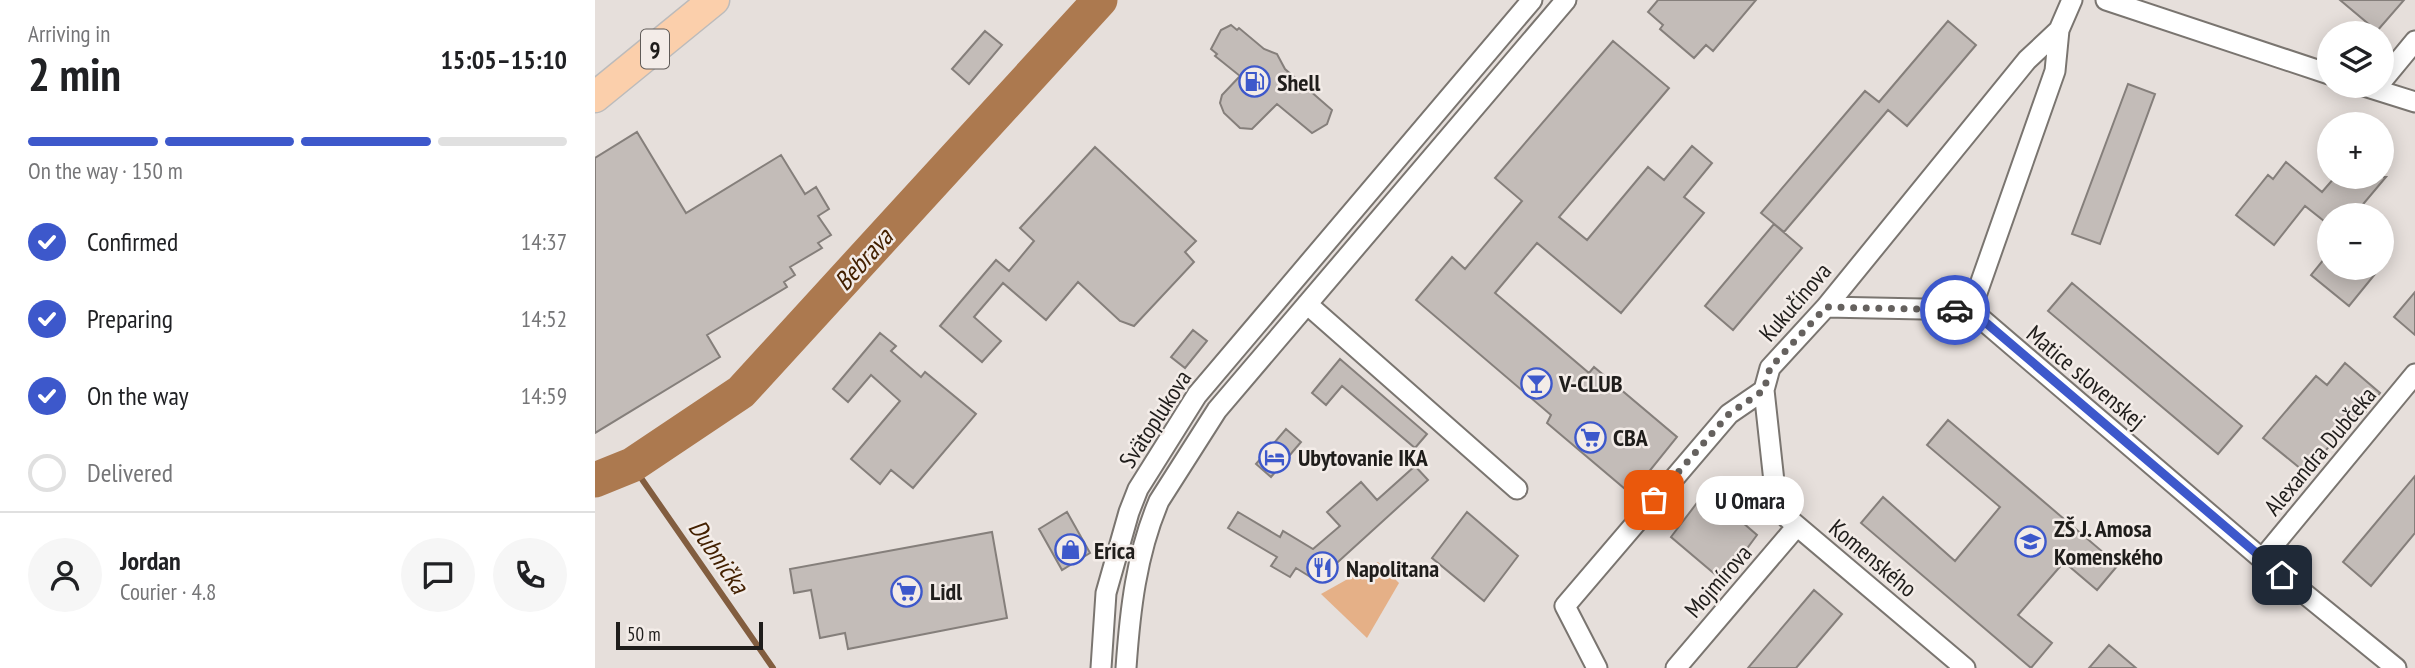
<!DOCTYPE html>
<meta charset="utf-8">
<style>
:root{--surface:#fff;--page:#f6f6f6;--text:#202124;--muted:#757577;--line:#e0e0e0;--accent:#3d58cb}
body{margin:0;font-family:"PT Sans Narrow",sans-serif;background:var(--page);color:var(--text);height:100vh;display:flex;flex-direction:column;font-size:26px;white-space:nowrap}
*{box-sizing:border-box;margin:0}
p{font-size:23px;color:var(--muted)}
.icon{flex:none;width:38px;height:38px;fill:none;stroke:currentColor;stroke-width:2;stroke-linecap:round;stroke-linejoin:round}
.map{position:relative;flex:1;overflow:hidden}
.drawer{display:flex;flex-direction:column;background:var(--surface);width:595px}
.drawer>*{flex:none}
.fabs{position:absolute;left:1722px;top:21px;display:grid;gap:14px}
.fabs a{display:grid;place-items:center;width:77px;height:77px;border-radius:50%;background:var(--surface);box-shadow:0 4px 18px #0003;font-size:35px}
.scale{position:absolute;left:21px;bottom:18px;width:147px;box-sizing:border-box;padding-left:7px;border:4px solid #1f1d1b;border-top:0;font-size:19px;line-height:24px;white-space:nowrap;color:#1f1d1b;-webkit-text-stroke:5px #f3ece8;paint-order:stroke}
.pin{position:absolute;display:grid;place-items:center;width:60px;height:60px;color:#fff;margin:-30px;border-radius:14px;box-shadow:0 4px 10px #0006}
.courier{position:absolute;display:grid;place-items:center;width:70px;height:70px;margin:-35px;border:5px solid #3d58cb;border-radius:50%;background:#fff;color:#222;box-shadow:0 2px 9px #0007}
.bubble{position:absolute;height:49px;border-radius:24px;background:var(--surface);box-shadow:0 4px 18px #0003;font-size:23px;font-weight:800;line-height:49px;text-align:center}
.headline em{font-style:normal;font-weight:800}
.headline div{display:flex;flex-direction:column-reverse}
.headline{display:flex;align-items:center;justify-content:space-between;height:119px;padding:0 28px}
h1{font-size:46px;font-weight:800;line-height:52px}
.bar{display:grid;grid-template-columns:repeat(4,1fr);gap:10px 7px;align-content:center;height:84px;padding:0 28px}
.bar i{height:9px;border-radius:5px;background:var(--line)}
.bar .active{background:var(--accent)}
.bar p{grid-column:span 4}
.line{display:flex;align-items:center;gap:18px;padding:0 28px;border-top:2px solid var(--line)}
.line div{flex:1}
.round{display:grid;place-items:center;flex:none;width:74px;height:74px;border-radius:37px;background:var(--page)}
ol{padding:0 28px;list-style:none}
li{display:flex;align-items:center;gap:21px;height:77px}
li p{margin-inline-start:auto}
li .icon{padding:7px;border-radius:50%;background:var(--accent);color:#fff;stroke-width:4}
li:last-child{color:var(--muted)}
li i{width:38px;height:38px;border:4px solid var(--line);border-radius:50%}
main{display:flex;flex:1;min-height:0}
.map>svg:first-child{display:block}
.green{fill:#e5b087}
.lines{fill:none;stroke-linecap:round;stroke-linejoin:round}
.stream{stroke:#825d3f;stroke-width:6}
.river{stroke:#ac794f;stroke-width:35}
.building{fill:#c3bcb8;stroke:#857f7b;stroke-width:2}
.minor-casing{stroke:#7a7570;stroke-width:23}
.primary-casing{stroke:#bcbbbb;stroke-width:33}
.minor{stroke:#fff;stroke-width:19}
.primary{stroke:#fbcfab;stroke-width:30}
.done{stroke:#65615e;stroke-width:7;stroke-dasharray:0 12.6}
.route{stroke:#3d58cb;stroke-width:9}
.labels{text-anchor:middle;dominant-baseline:central;stroke-width:5;stroke-linejoin:round;paint-order:stroke}
.shield{fill:#f3ece8;stroke:#5f5b58;stroke-width:2}
.shield-label{font-size:23px;font-weight:bold;fill:#1f1d1b}
.poi-label{font-size:24px;font-weight:bold;fill:#1f1d1b;stroke:#f3ece8;text-anchor:start}
.street-label{font-size:24px;fill:#1f1d1b;stroke:#f3ece8}
.water-label{font-size:26px;font-style:italic;fill:#432000;stroke:#f3ece8}
</style>
<main>
<section class="drawer">
<div class="headline"><div><h1>2 min</h1><p>Arriving in</p></div><em>15:05–15:10</em></div>
<div class="bar"><i class="active"></i><i class="active"></i><i class="active"></i><i></i><p>On the way · 150 m</p></div>
<ol>
<li><svg class="icon" aria-label="check" viewBox="0 0 24 24"><path d="M5 12l5 5 9-10"/></svg>Confirmed<p>14:37</p></li>
<li><svg class="icon" aria-label="check" viewBox="0 0 24 24"><path d="M5 12l5 5 9-10"/></svg>Preparing<p>14:52</p></li>
<li><svg class="icon" aria-label="check" viewBox="0 0 24 24"><path d="M5 12l5 5 9-10"/></svg>On the way<p>14:59</p></li>
<li><i></i>Delivered</li>
</ol>
<div class="line" style="height:126px"><a class="round"><svg class="icon" aria-label="person" viewBox="0 0 24 24"><circle cx="12" cy="8" r="4"/><path d="M4 21q1-7 8-7t8 7"/></svg></a><div><b>Jordan</b><p>Courier · 4.8</p></div><a class="round"><svg class="icon" aria-label="chat" viewBox="0 0 24 24"><path d="M4 5h16v11H9l-5 4z"/></svg></a><a class="round"><svg class="icon" aria-label="phone" viewBox="0 0 24 24"><path d="M5 4h4l2 5-3 2q2 4 5 5l2-3 5 2v4C11 20 4 13 5 4z"/></svg></a></div>
</section>
<div class="map">
<svg width="1820" height="668" viewBox="0 0 1820 668">
<rect width="100%" height="100%" fill="#e6dfdb"/>
<path class="green" d="M783 562 804 583 772 638 726 594Z"/>
<g class="lines">
<path class="stream" d="M37 465 178 668"/>
<path class="river" d="M0 480 37 465 146 392 505 0"/>
</g>
<path class="building" d="M1063 0H1161L1118 51 1111 45 1099 58 1065 29 1068 25 1053 12Z
M1745 0H1809L1782 31Z
M1353 21 1381 45 1312 126 1293 110 1189 232 1166 213 1270 91 1284 102Z
M636 25 642 30 644 28 669 49 682 54 690 69 737 110 732 124 717 133 682 104 657 129 645 128 629 113 625 103 627 95 645 76 620 56 622 54 616 49 626 30Z
M390 31 407 45 374 84 357 69Z
M1018 41 1074 88 964 217 992 240 1053 167 1069 180 1097 146 1117 163 1089 197 1109 213 1026 313 942 243 900 293 994 373 999 367 1082 437 1036 494 952 423 956 415 821 300 857 257 870 269 927 201 900 178Z
M1533 84 1560 94 1505 244 1477 234Z
M42 132 91 213 186 155 210 194 221 187 234 209 223 216 236 235 223 243 227 248 195 267 200 275 189 282 192 287 112 335 125 357 0 433V158Z
M500 147 601 241 590 252 599 262 539 326 525 321 483 282 451 320 408 283 379 317 406 341 387 362 345 326 401 260 414 271 439 241 425 228Z
M1691 162 1727 192 1740 177H1791L1759 215H1734V225L1710 206 1679 245 1641 215 1673 175 1678 179Z
M1179 224 1207 248 1138 330 1110 306Z
M1734 253V268H1785L1754 306 1716 275Z
M1477 283 1647 426 1623 454 1453 311Z
M1820 292V335L1799 317Z
M598 330 612 341 590 368 576 357Z
M285 333 301 346 296 351 326 377 330 372 381 414 318 488 296 470 285 484 256 459 305 401 276 375 253 402 238 389Z
M745 359 832 434 820 448 747 386 731 405 717 393Z
M1750 363 1785 393 1768 415 1764 412 1711 473 1668 438 1721 376 1732 385Z
M1353 420 1523 565 1502 590 1469 562 1423 615 1457 643 1436 668 1266 523 1288 497 1360 561 1405 507 1332 445Z
M691 429 706 442 676 477 661 464Z
M820 466 833 480 722 581 701 568 695 577 676 566 682 557 633 528 643 512 685 537 688 531 718 549 745 526 732 512 766 482 782 500Z
M1820 476V533L1776 586 1748 562Z
M1111 491 1162 535 1128 581 1076 537Z
M472 512 495 553 467 570 444 529Z
M872 512 923 556 889 601 837 558Z
M397 532 412 618 253 649 250 633 225 638 216 590 199 593 195 569Z
M1219 590 1247 614 1201 668H1153Z
M1514 645 1541 668H1494Z"/>
<g class="lines">
<defs>
<path id="minor" d="M1511 0 1734 74
M1787 81 1820 41
M1769 86 1820 102
M712 304 922 489
M1231 307 1376 310
M1376 310 1667 559 1801 668
M1376 310 1460 71 1464 30
M1169 390 1182 509 1370 668
M1667 559 1820 374
M506 668 511 593 534 512 543 489 602 395 937 0
M531 668C535 611 541 555 564 501L622 410 971 0
M1002 668 970 606 1134 414 1169 390 1175 368 1231 307 1432 60 1464 30 1477 0
M1081 668 1202 526"/>
<path id="primary" d="M0 97 119 0"/>
</defs>
<use href="#minor" class="minor-casing"/>
<use href="#primary" class="primary-casing"/>
<use href="#minor" class="minor"/>
<use href="#primary" class="primary"/>
</g>
<g class="lines">
<path class="done" d="M1059 500 1134 414 1169 390 1175 368 1231 307 1360 310"/>
<path class="route" d="M1360 310H1376L1687 575"/>
</g>
<defs>
<symbol id="fuel-ring" viewBox="-11 -11 22 22"><circle r="9.5" fill="#f3ece8" stroke="#3d58cb" stroke-width="1.5"/><path d="M-5.5-6h7V0h2V4h1.3V-2.5L3-4.5l.8-.8L6-3V5H2.5V1h-1V6h-7ZM-4.2-4.7v3.2H.2V-4.7Z" fill="#3d58cb"/></symbol>
<symbol id="bar-ring" viewBox="-11 -11 22 22"><circle r="9.5" fill="#f3ece8" stroke="#3d58cb" stroke-width="1.5"/><path d="M-6-5H6L.8 .8V4.5H3.5V6h-7V4.5H-.8V.8Z" fill="#3d58cb"/></symbol>
<symbol id="supermarket-ring" viewBox="-11 -11 22 22"><circle r="9.5" fill="#f3ece8" stroke="#3d58cb" stroke-width="1.5"/><path d="M-6-5.5h2.5l.6 2H6L4.5 2H-2.5L-4.4-4H-6ZM-1.5 3.2a1.3 1.3 0 1 0 .1 0ZM3 3.2a1.3 1.3 0 1 0 .1 0Z" fill="#3d58cb"/></symbol>
<symbol id="hotel-ring" viewBox="-11 -11 22 22"><circle r="9.5" fill="#f3ece8" stroke="#3d58cb" stroke-width="1.5"/><path d="M-6-4.5h1.5V1H6V5H4.5V3h-9V5H-6ZM-4 0a1.8 1.8 0 1 1 3.6 0ZM.5 0V-2.5h3Q6-2.5 6 0Z" fill="#3d58cb"/></symbol>
<symbol id="school-ring" viewBox="-11 -11 22 22"><circle r="9.5" fill="#f3ece8" stroke="#3d58cb" stroke-width="1.5"/><path d="M0-5L7-2L0 1L-7-2ZM-4 1L0 2.5L4 1V4Q0 6-4 4Z" fill="#3d58cb"/></symbol>
<symbol id="shop-ring" viewBox="-11 -11 22 22"><circle r="9.5" fill="#f3ece8" stroke="#3d58cb" stroke-width="1.5"/><path d="M-5-2.5h2.3a2.7 3.5 0 0 1 5.4 0H5L5.5 6h-11ZM-1.5-2.5h3a1.5 2.3 0 0 0-3 0Z" fill="#3d58cb"/></symbol>
<symbol id="restaurant-ring" viewBox="-11 -11 22 22"><circle r="9.5" fill="#f3ece8" stroke="#3d58cb" stroke-width="1.5"/><path d="M-5-6h1v4h1v-4h1v4h1v-4h1v5L-1.5 .5V6h-2V.5L-5-1ZM5-6V6H3V1.5H1.5Q1.5-4 5-6Z" fill="#3d58cb"/></symbol>
</defs>
<g fill-rule="evenodd">
<use href="#fuel-ring" x="642" y="64" width="35" height="35"/>
<use href="#bar-ring" x="924" y="366" width="35" height="35"/>
<use href="#supermarket-ring" x="978" y="420" width="35" height="35"/>
<use href="#hotel-ring" x="662" y="440" width="35" height="35"/>
<use href="#school-ring" x="1418" y="524" width="35" height="35"/>
<use href="#shop-ring" x="458" y="532" width="35" height="35"/>
<use href="#restaurant-ring" x="710" y="550" width="35" height="35"/>
<use href="#supermarket-ring" x="294" y="574" width="35" height="35"/>
</g>
<g class="labels">
<rect class="shield" x="46" y="29.5" width="28" height="39" rx="5"/>
<g class="shield-label">
<text x="60" y="49">9</text>
</g>
<g class="poi-label">
<text x="682" y="82">Shell</text>
<text x="964" y="383">V-CLUB</text>
<text x="1018" y="437">CBA</text>
<text x="703" y="457">Ubytovanie IKA</text>
<text x="1459" y="528">ZŠ J. Amosa<tspan x="1459" dy="28">Komenského</tspan></text>
<text x="499" y="550">Erica</text>
<text x="751" y="568">Napolitana</text>
<text x="335" y="591">Lidl</text>
</g>
<g class="street-label">
<text transform="translate(1200 302) rotate(-49)">Kukučínova</text>
<text transform="translate(1491 377) rotate(40)">Matice slovenskej</text>
<text transform="translate(560 419) rotate(-57)">Svätoplukova</text>
<text transform="translate(1725 451) rotate(-50)">Alexandra Dubčeka</text>
<text transform="translate(1278 558) rotate(40)">Komenského</text>
<text transform="translate(1123 581) rotate(-49)">Mojmírova</text>
</g>
<g class="water-label">
<text transform="translate(268 259) rotate(-48)">Bebrava</text>
<text transform="translate(124 556) rotate(55)">Dubnička</text>
</g>
</g>
</svg>
<div class="fabs">
<a><svg class="icon" aria-label="layers" viewBox="0 0 24 24"><path d="M12 4l9 5-9 5-9-5zM3 14l9 5 9-5"/></svg></a>
<a>+</a>
<a>−</a>
</div>
<div class="scale">50 m</div>
<div class="pin" style="left:1059px;top:500px;background:#ea580c"><svg class="icon" aria-label="bag" viewBox="0 0 24 24"><path d="M5 8h14l-1 12H6zM9 8a3 3 0 0 1 6 0"/></svg></div>
<div class="pin" style="left:1687px;top:575px;background:#1f2937"><svg class="icon" aria-label="home" viewBox="0 0 24 24"><path d="M3 11l9-7 9 7M6 9v11h12V9"/></svg></div>
<div class="courier" style="left:1360px;top:310px"><svg class="icon" aria-label="car" viewBox="0 0 24 24"><path d="M5 17H2v-5l4-1 3-4h7l3 4 3 1v5h-3M9 17h6M6 11h13"/><circle cx="7" cy="17" r="2"/><circle cx="17" cy="17" r="2"/></svg></div>
<div class="bubble" style="left:1101px;top:476px;width:108px">U Omara</div>
</div>
</main>
